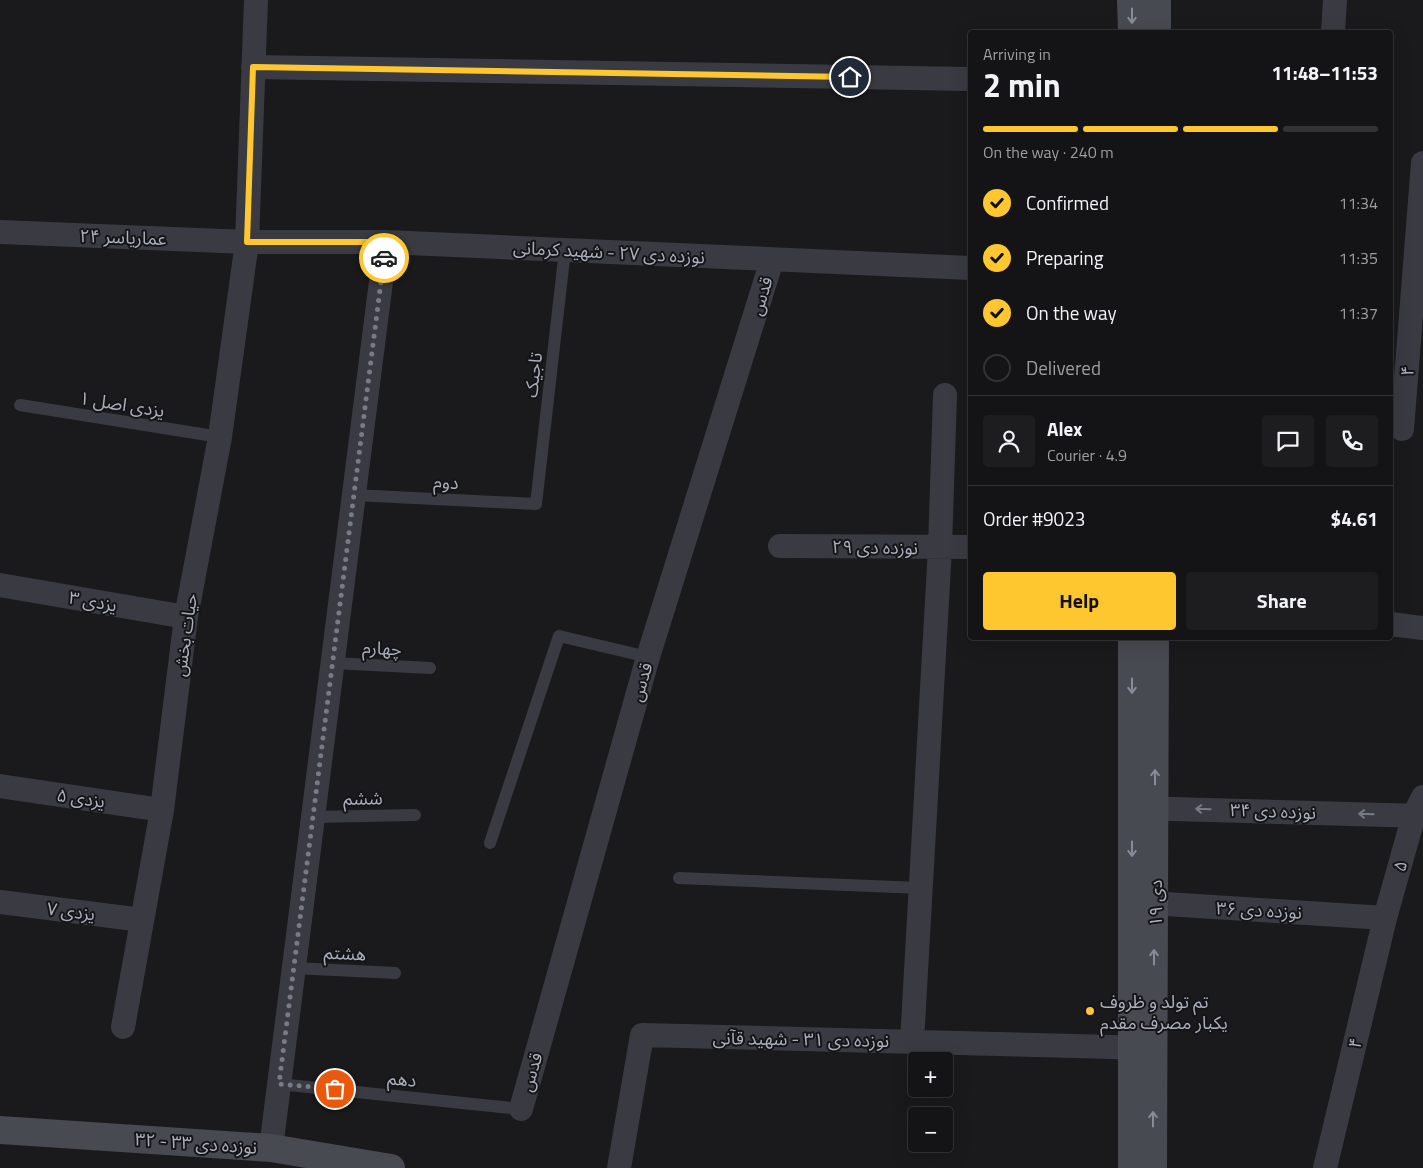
<!DOCTYPE html>
<meta charset="utf-8">
<style>
:root{--surface:#141315;--page:#1d1c1e;--text:#f1f3f6;--muted:#9d9ea0;--line:#333234;--accent:#ffc72f}
body{margin:0;font-family:"Titillium Web","Noto Sans Arabic",sans-serif;background:var(--page);color:var(--text);height:100vh;display:flex;flex-direction:column;font-size:19px;white-space:nowrap}
*{box-sizing:border-box;margin:0}
p{font-size:16px;color:var(--muted)}
.icon{flex:none;width:28px;height:28px;fill:none;stroke:currentColor;stroke-width:2;stroke-linecap:round;stroke-linejoin:round}
.map{position:relative;flex:1;overflow:hidden}
.sheet{position:absolute;left:968px;top:30px;width:425px;height:610px;display:flex;flex-direction:column;background:var(--surface);border-radius:5px;box-shadow:0 5px 20px #0002,0 0 0 1px var(--line)}
.sheet>*{flex:none}
.buttons{position:absolute;left:908px;top:1052px;display:grid;gap:10px}
.buttons a{display:grid;place-items:center;width:45px;height:45px;border-radius:5px;background:var(--surface);box-shadow:0 5px 20px #0002,0 0 0 1px var(--line);font-size:25px}
.pin{position:absolute;display:grid;place-items:center;width:42px;height:42px;color:#fff;margin:-21px;border:2px solid #fff;border-radius:50%;box-shadow:0 1px 5px #0007}
.courier{position:absolute;display:grid;place-items:center;width:50px;height:50px;margin:-25px;border:4px solid #ffc72f;border-radius:50%;background:#fff;color:#222;box-shadow:0 1px 6px #0007}
.overview em{font-style:normal;font-weight:700}
.overview div{display:flex;flex-direction:column-reverse}
.overview{display:flex;align-items:center;justify-content:space-between;height:85px;padding:0 15px}
h1{font-size:32px;font-weight:700;line-height:38px}
.bar{display:grid;grid-template-columns:repeat(4,1fr);gap:8px 5px;align-content:center;height:60px;padding:0 15px}
.bar i{height:6px;border-radius:4px;background:var(--line)}
.bar .current{background:var(--accent)}
.bar p{grid-column:span 4}
.line{display:flex;align-items:center;gap:12px;padding:0 15px;border-top:1px solid var(--line)}
.line div{flex:1}
.round{display:grid;place-items:center;flex:none;width:52px;height:52px;border-radius:5px;background:var(--page)}
ol{padding:0 15px;list-style:none}
li{display:flex;align-items:center;gap:15px;height:55px}
li p{margin-inline-start:auto}
li .icon{padding:5px;border-radius:50%;background:var(--accent);color:#111;stroke-width:4}
li:last-child{color:var(--muted)}
li i{width:28px;height:28px;border:2px solid var(--line);border-radius:50%}
.cta{display:flex;gap:10px;margin-top:auto;padding:10px 15px}
.cta a{flex:1;height:58px;border-radius:5px;background:var(--accent);color:#111;font-size:20px;font-weight:700;line-height:58px;text-align:center}
.cta a+a{background:var(--page);color:var(--text)}
.map>svg:first-child{display:block}
.lines{fill:none;stroke-linecap:round;stroke-linejoin:round}
.lane{stroke:#3a3b42;stroke-width:12}
.street{stroke:#3a3b42;stroke-width:24}
.secondary{stroke:#484a52;stroke-width:28}
.oneway{stroke:#888c98}
.oneway2{stroke:#787b86}
.done{stroke:#787a85;stroke-width:5;stroke-dasharray:0 9}
.route{stroke:#ffc72f;stroke-width:6}
.poi-dot{fill:#ffc72f;stroke:#151417;stroke-width:2}
.labels{text-anchor:middle;dominant-baseline:central;stroke-width:4;stroke-linejoin:round;paint-order:stroke}
.street-label{font-size:18px;fill:#abafbd;stroke:#151417}
.poi-label{font-size:18px;fill:#abafbd;stroke:#151417;text-anchor:start}
</style>
<div class="map">
<svg width="1423" height="1168" viewBox="0 0 1423 1168">
<rect width="100%" height="100%" fill="#1a191c"/>
<g class="lines">
<path class="lane" d="M20 405 220 437
M354 495 536 504 565 250
M333 663 430 668
M313 817 415 815
M490 843 559 636 648 657
M679 878 920 888
M294 968 395 973
M279 1084 521 1109"/>
<path class="street" d="M1333 32 1335 0
M253 67 970 79
M0 232 247 242H386L970 268
M1402 429 1423 163
M780 546 970 547
M0 585 186 617
M1390 624 1423 628
M0 786 162 810
M1136 808 1423 816
M0 902 142 920
M1135 902 1385 918
M123 1027 162 810 186 617 220 437 247 242 256 0
M912 1042 940 548 945 395
M521 1109 648 657 772 260
M271 1148 386 242
M619 1168 642 1035 1151 1048
M1325 1168 1385 918 1414 815 1423 797"/>
<path class="secondary" d="M1131 0 1132 32
M1157 32V0
M1132 638V1168
M0 1130 271 1148 391 1168
M1153 1168 1155 638"/>
</g>
<defs><path id="oneway-shaft" d="M-6 0H5M1.5-3L5.5 0L1.5 3" fill="none" stroke-width="1.6" stroke-linecap="round" stroke-linejoin="round" transform="scale(1.25)"/></defs>
<g class="oneway">
<use href="#oneway-shaft" transform="translate(1132 16) rotate(90)"/>
<use href="#oneway-shaft" transform="translate(1132 686) rotate(90)"/>
<use href="#oneway-shaft" transform="translate(1155 777) rotate(-90)"/>
<use href="#oneway-shaft" transform="translate(1132 849) rotate(90)"/>
<use href="#oneway-shaft" transform="translate(1154 957) rotate(-90)"/>
<use href="#oneway-shaft" transform="translate(1153 1119) rotate(-90)"/>
</g>
<g class="oneway2">
<use href="#oneway-shaft" transform="translate(1203 809) rotate(-178)"/>
<use href="#oneway-shaft" transform="translate(1366 814) rotate(-178)"/>
</g>
<g class="lines">
<path class="done" d="M335 1089 279 1084 384 258"/>
<path class="route" d="M384 258 386 242H247L253 67 850 77"/>
</g>
<circle class="poi-dot" cx="1090" cy="1011" r="5"/>
<g class="labels">
<g class="street-label">
<text transform="translate(123 237) rotate(2)">عماریاسر ۲۴</text>
<text transform="translate(609 252) rotate(3)">نوزده دی ۲۷ - شهید کرمانی</text>
<text transform="translate(761 296) rotate(-73)">قدس</text>
<text transform="translate(1407 371) rotate(-86)">۴</text>
<text transform="translate(533 375) rotate(-83)">تاجیک</text>
<text transform="translate(122 404) rotate(9)">یزدی اصل ۱</text>
<text transform="translate(446 482) rotate(3)">دوم</text>
<text transform="translate(875 547) rotate(1)">نوزده دی ۲۹</text>
<text transform="translate(93 601) rotate(10)">یزدی ۳</text>
<text transform="translate(185 635) rotate(-82)">حیات بخش</text>
<text transform="translate(382 648) rotate(3)">چهارم</text>
<text transform="translate(641 682) rotate(-74)">قدس</text>
<text transform="translate(81 798) rotate(8)">یزدی ۵</text>
<text transform="translate(363 798) rotate(-1)">ششم</text>
<text transform="translate(1273 811) rotate(2)">نوزده دی ۳۴</text>
<text transform="translate(1400 866) rotate(-74)">۵</text>
<text transform="translate(1155 903) rotate(-90)">۱۹ دی</text>
<text transform="translate(1259 910) rotate(3)">نوزده دی ۳۶</text>
<text transform="translate(71 911) rotate(7)">یزدی ۷</text>
<text transform="translate(345 953) rotate(3)">هشتم</text>
<text transform="translate(801 1039) rotate(1)">نوزده دی ۳۱ - شهید قآنی</text>
<text transform="translate(1355 1043) rotate(-76)">۴</text>
<text transform="translate(531 1072) rotate(-74)">قدس</text>
<text transform="translate(402 1079) rotate(6)">دهم</text>
<text transform="translate(196 1143) rotate(4)">۳۲ - نوزده دی ۳۳</text>
</g>
<g class="poi-label">
<text x="1100" y="1001">تم تولد و ظروف<tspan x="1100" dy="21">یکبار مصرف مقدم</tspan></text>
</g>
</g>
</svg>
<div class="buttons">
<a>+</a>
<a>−</a>
</div>
<div class="pin" style="left:335px;top:1089px;background:#ea580c"><svg class="icon" aria-label="bag" viewBox="0 0 24 24"><path d="M5 8h14l-1 12H6zM9 8a3 3 0 0 1 6 0"/></svg></div>
<div class="pin" style="left:850px;top:77px;background:#1f2937"><svg class="icon" aria-label="home" viewBox="0 0 24 24"><path d="M3 11l9-7 9 7M6 9v11h12V9"/></svg></div>
<div class="courier" style="left:384px;top:258px"><svg class="icon" aria-label="car" viewBox="0 0 24 24"><path d="M5 17H2v-5l4-1 3-4h7l3 4 3 1v5h-3M9 17h6M6 11h13"/><circle cx="7" cy="17" r="2"/><circle cx="17" cy="17" r="2"/></svg></div>
<section class="sheet">
<div class="overview"><div><h1>2 min</h1><p>Arriving in</p></div><em>11:48–11:53</em></div>
<div class="bar"><i class="current"></i><i class="current"></i><i class="current"></i><i></i><p>On the way · 240 m</p></div>
<ol>
<li><svg class="icon" aria-label="check" viewBox="0 0 24 24"><path d="M5 12l5 5 9-10"/></svg>Confirmed<p>11:34</p></li>
<li><svg class="icon" aria-label="check" viewBox="0 0 24 24"><path d="M5 12l5 5 9-10"/></svg>Preparing<p>11:35</p></li>
<li><svg class="icon" aria-label="check" viewBox="0 0 24 24"><path d="M5 12l5 5 9-10"/></svg>On the way<p>11:37</p></li>
<li><i></i>Delivered</li>
</ol>
<div class="line" style="height:90px"><a class="round"><svg class="icon" aria-label="person" viewBox="0 0 24 24"><circle cx="12" cy="8" r="4"/><path d="M4 21q1-7 8-7t8 7"/></svg></a><div><b>Alex</b><p>Courier · 4.9</p></div><a class="round"><svg class="icon" aria-label="chat" viewBox="0 0 24 24"><path d="M4 5h16v11H9l-5 4z"/></svg></a><a class="round"><svg class="icon" aria-label="phone" viewBox="0 0 24 24"><path d="M5 4h4l2 5-3 2q2 4 5 5l2-3 5 2v4C11 20 4 13 5 4z"/></svg></a></div>
<div class="line" style="height:65px"><div>Order #9023</div><b>$4.61</b></div>
<div class="cta"><a>Help</a><a>Share</a></div>
</section>
</div>
